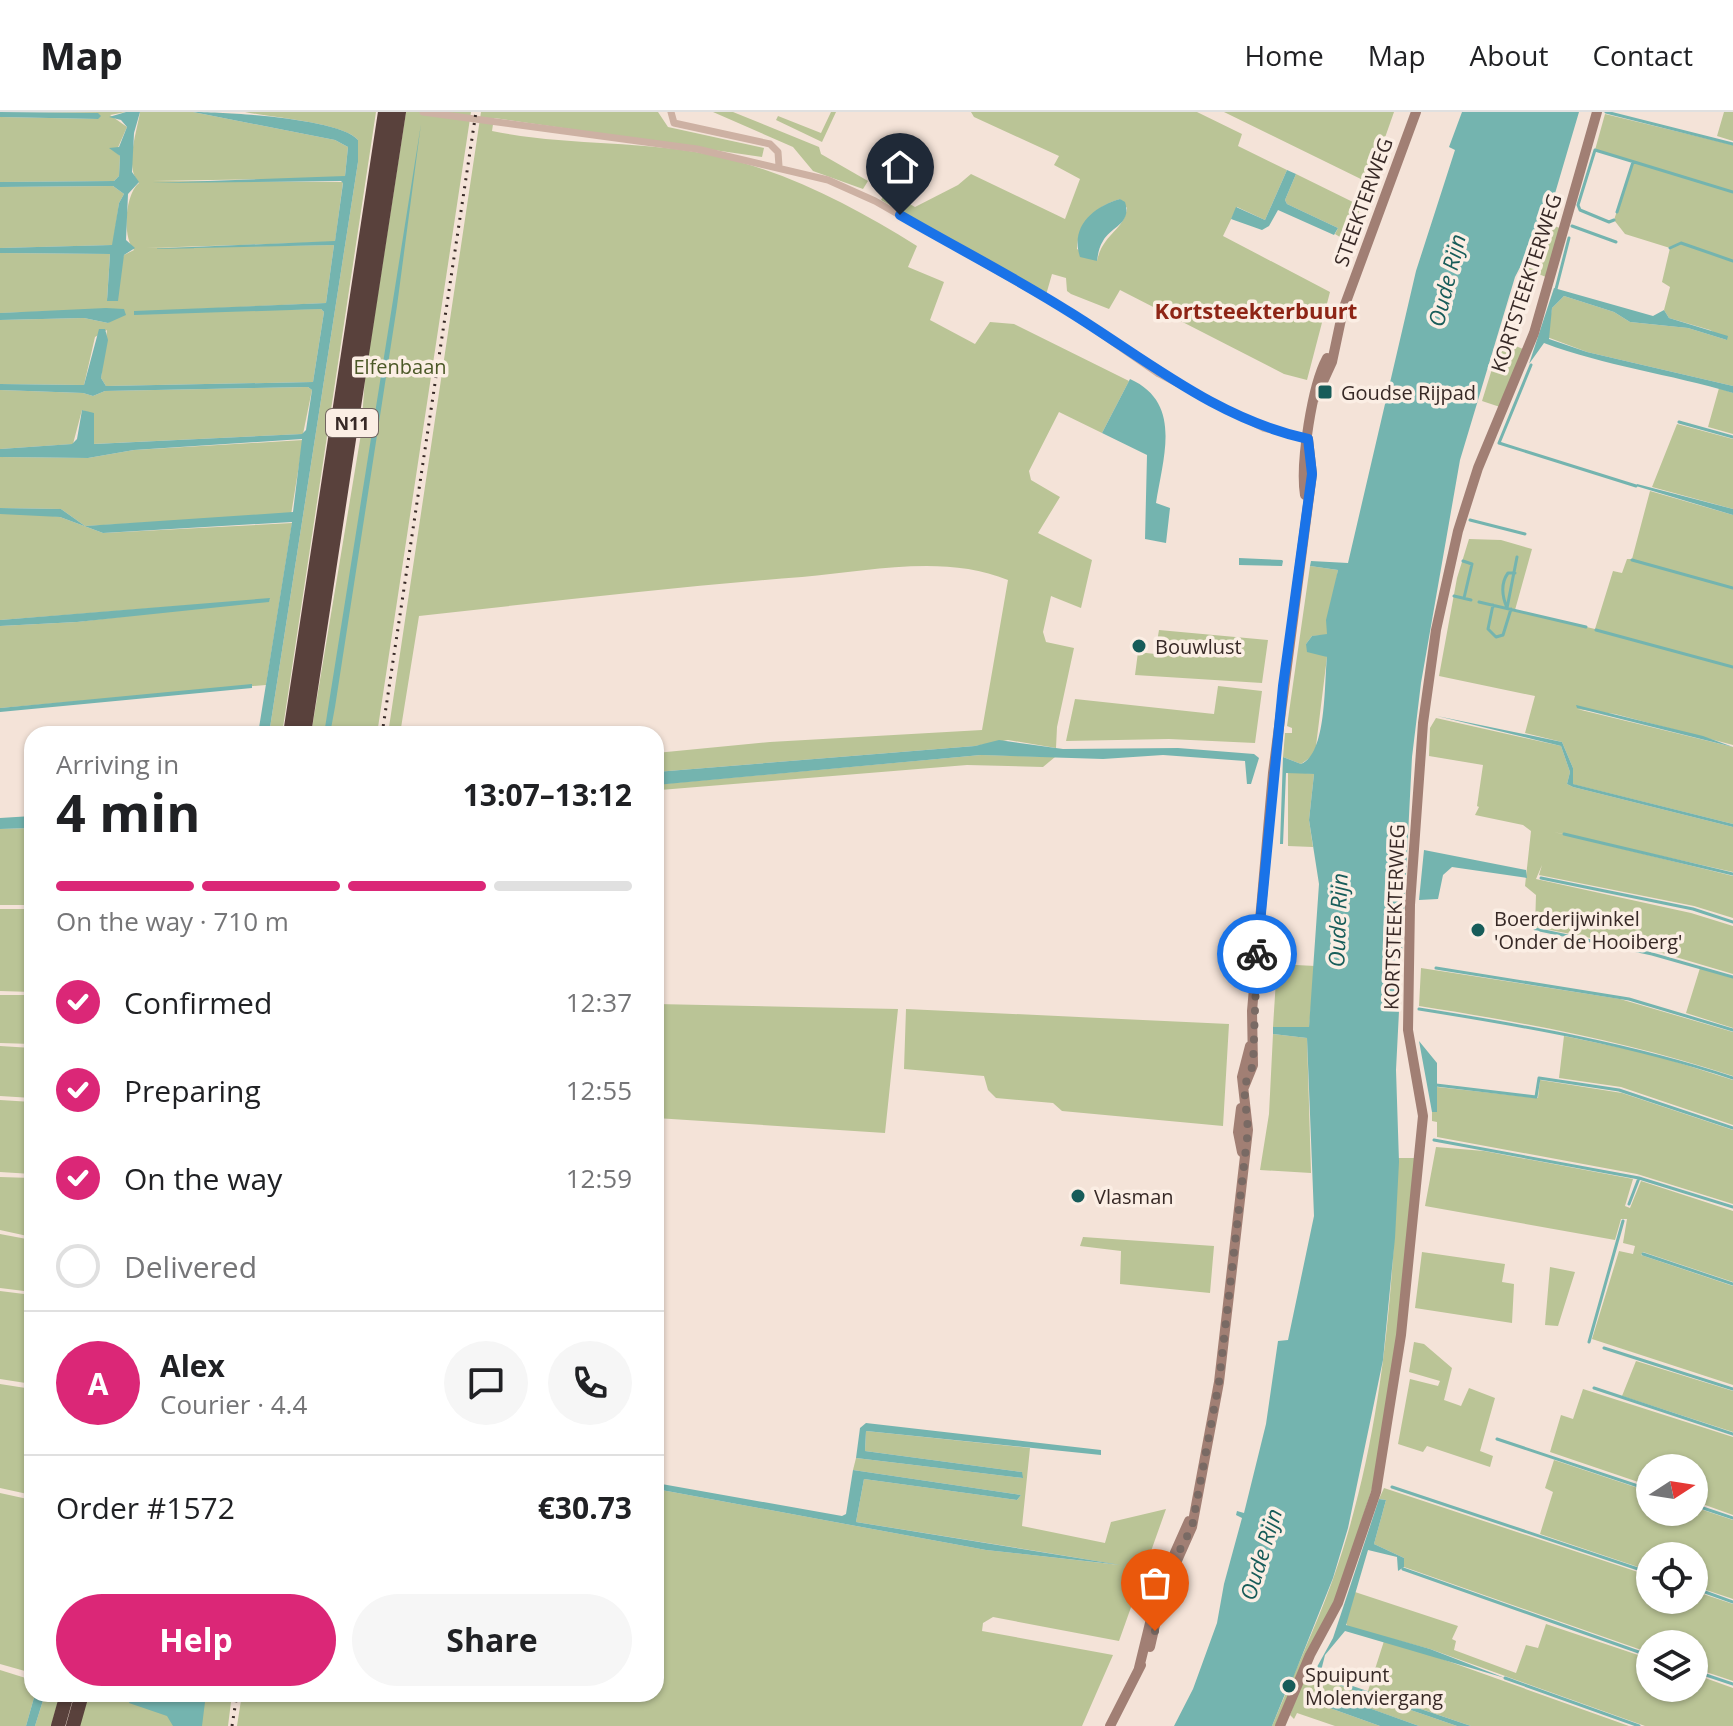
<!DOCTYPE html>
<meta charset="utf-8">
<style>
:root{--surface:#fff;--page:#f6f6f6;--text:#202124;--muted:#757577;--line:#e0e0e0;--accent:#db2777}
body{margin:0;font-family:"Open Sans",sans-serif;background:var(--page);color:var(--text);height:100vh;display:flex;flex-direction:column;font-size:30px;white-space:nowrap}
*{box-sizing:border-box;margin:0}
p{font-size:26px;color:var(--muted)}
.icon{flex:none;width:44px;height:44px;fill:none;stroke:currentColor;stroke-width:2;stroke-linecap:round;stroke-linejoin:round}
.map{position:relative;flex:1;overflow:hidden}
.details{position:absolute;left:24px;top:614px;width:640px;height:976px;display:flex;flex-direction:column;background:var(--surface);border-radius:24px;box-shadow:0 2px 6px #0004}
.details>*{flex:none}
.needle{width:52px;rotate:78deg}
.tools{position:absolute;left:1636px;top:1342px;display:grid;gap:16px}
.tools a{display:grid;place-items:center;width:72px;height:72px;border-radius:50%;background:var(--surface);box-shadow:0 2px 6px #0004;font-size:40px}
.pin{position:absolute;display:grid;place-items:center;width:68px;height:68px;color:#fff;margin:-82px -34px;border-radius:50% 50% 50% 0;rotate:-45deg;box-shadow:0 0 8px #0007}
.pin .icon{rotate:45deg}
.courier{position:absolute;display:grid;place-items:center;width:80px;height:80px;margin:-40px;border:6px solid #1a73e8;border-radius:50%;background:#fff;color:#222;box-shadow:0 2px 10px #0007}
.headline em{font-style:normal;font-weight:700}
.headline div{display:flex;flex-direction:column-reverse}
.headline{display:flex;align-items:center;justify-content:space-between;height:136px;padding:0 32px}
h1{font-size:52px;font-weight:700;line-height:60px}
.bar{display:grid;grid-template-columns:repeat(4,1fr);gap:12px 8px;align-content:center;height:96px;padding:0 32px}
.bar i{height:10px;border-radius:6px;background:var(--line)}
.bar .active{background:var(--accent)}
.bar p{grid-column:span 4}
.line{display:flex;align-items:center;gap:20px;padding:0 32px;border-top:2px solid var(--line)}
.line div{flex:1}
.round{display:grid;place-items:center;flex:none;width:84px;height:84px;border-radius:42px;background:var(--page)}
ol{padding:0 32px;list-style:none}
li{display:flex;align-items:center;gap:24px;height:88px}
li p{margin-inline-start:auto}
li .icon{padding:8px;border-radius:50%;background:var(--accent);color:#fff;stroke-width:4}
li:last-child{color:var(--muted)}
li i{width:44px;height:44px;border:4px solid var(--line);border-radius:50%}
.cta{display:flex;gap:16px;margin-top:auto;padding:16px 32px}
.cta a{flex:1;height:92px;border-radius:48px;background:var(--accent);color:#fff;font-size:32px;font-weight:700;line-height:92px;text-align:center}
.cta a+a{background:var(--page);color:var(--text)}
header{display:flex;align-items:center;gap:48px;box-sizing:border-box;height:112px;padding:0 40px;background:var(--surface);border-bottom:2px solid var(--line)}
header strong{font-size:38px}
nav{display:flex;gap:44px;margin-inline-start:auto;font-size:28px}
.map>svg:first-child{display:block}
.green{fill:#bac496;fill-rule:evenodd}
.water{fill:#74b4af}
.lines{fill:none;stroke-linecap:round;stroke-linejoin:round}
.stream{stroke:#74b4af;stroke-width:3}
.street{stroke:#cdb1a3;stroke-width:7}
.secondary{stroke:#a17f74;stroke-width:10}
.highway{stroke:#59413c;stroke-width:14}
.rail{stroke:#372926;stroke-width:3;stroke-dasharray:2 6;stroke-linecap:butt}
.done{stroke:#796a64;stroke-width:8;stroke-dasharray:0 14.4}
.route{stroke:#1a73e8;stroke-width:10}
.poi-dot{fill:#175c59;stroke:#fbeee4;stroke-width:3}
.labels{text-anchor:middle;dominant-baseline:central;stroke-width:7;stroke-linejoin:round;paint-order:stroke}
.shield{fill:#fbeee4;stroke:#72645f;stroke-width:2}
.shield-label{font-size:18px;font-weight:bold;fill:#372926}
.street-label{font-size:20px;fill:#372926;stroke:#fbeee4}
.park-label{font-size:20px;fill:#4b5827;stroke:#fbeee4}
.poi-label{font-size:20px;fill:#372926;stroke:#fbeee4;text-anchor:start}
.water-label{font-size:22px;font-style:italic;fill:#175c59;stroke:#fbeee4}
.neighbourhood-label{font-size:22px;font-weight:bold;fill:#8e2516;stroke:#fbeee4}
</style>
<header>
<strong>Map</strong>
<nav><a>Home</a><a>Map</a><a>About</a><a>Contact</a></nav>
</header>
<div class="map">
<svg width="1733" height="1614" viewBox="0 0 1733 1614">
<rect width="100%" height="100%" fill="#f4e3d8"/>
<path class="green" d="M38 0H126L110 3 127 15 116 40 120 44 119 64 114 69 0 70V5L97 7 98 1Z
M140 0H193L335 28 348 35 345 64 341 66 152 69 343 70 335 130 145 136 334 133 326 191 133 200 321 197 324 200 313 270 106 274 101 266 107 218 95 225 84 273 0 272V208L84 206 108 211 124 197 0 201V141L110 142 107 188 124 143 134 138C122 125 125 82 139 71 124 55 137 20 140 0Z
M245 0H376L282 622H269L358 50V28C344 11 269 5 245 0Z
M406 0H471L377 622H311L361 322 365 265Z
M481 0H658L668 15 764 36 762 45 494 6 492 19C563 34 639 28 711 43 785 58 853 94 917 134L908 155 944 170 930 208 975 232 990 210 1014 212 1129 269 1102 321 1059 300 1029 359 1031 368 1060 385 1038 421 1092 448 1081 496 1051 484 1043 520 1046 530 1074 536 1057 615 1056 636 1008 628 975 634 656 660V641L770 630 982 618 1008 468C945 442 869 459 802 465 674 475 546 490 419 504L400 622H388Z
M713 0H733L819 35 821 42 868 69 863 77 813 59 793 35Z
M831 0H836L822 30 776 8 778 4 821 21Z
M971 0H1197L1242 22 1238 34 1287 58 1265 108 1237 95 1223 124 1330 180 1307 268 1284 262 1120 178 1109 197 1071 182 1067 179 1066 166 1052 162 1046 183 881 88 886 79 915 95 958 73 971 62 1065 107 1080 67 1054 53 1059 44 974 5ZM1120 87 1127 96C1124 119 1103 121 1097 149L1077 137C1078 111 1096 94 1120 87Z
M1224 0H1394L1369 71Z
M1724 0H1733V29L1717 24Z
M1605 2 1733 33V274L1587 240 1547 225 1552 196 1564 184 1614 200 1630 210 1688 216 1727 228 1710 218 1669 206 1664 198 1670 175 1662 170 1670 136 1625 122 1614 108 1633 50 1595 38Z
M1296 62 1361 94 1348 130 1335 122 1338 116 1287 92 1285 88Z
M113 74 124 82 119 91 113 133 0 136V75Z
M1548 112 1560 116 1546 165 1526 157Z
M1501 228 1523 237 1500 295 1482 289Z
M308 275 312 278 303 322 93 332V302L82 298 73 332 0 337V278L83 281 93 284 105 279Z
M1719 276 1733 281V322L1708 315Z
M1677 312 1733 327V397L1652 375Z
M303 328 291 403 85 414 61 397 0 396V345L88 346 134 338Z
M1650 379 1733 403V554L1722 552 1733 556V633L1615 602 1577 597 1733 635V712L1572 672 1573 656 1562 630 1525 621 1535 584 1439 564 1457 466 1469 427 1501 428 1532 437 1515 498 1595 517 1613 459 1622 461 1627 447H1632Z
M31 401 60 405 103 421 292 411 266 573 0 596V514L77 510 271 487 0 508V402Z
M1310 454 1338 458 1327 523 1312 524 1306 532 1327 545 1315 642 1301 652 1283 645 1285 621H1292V616L1287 614Z
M1159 518 1268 528 1262 571 1135 563 1138 540 1155 542Z
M1218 574 1262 579 1255 631 1169 627 1066 629 1075 587 1214 602Z
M1436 606 1561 634 1570 660 1567 672 1573 675 1733 715V760L1554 720 1733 764V806L1694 794 1539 763 1542 753 1536 767 1691 801 1733 814V862L1652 838 1535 815 1536 783 1525 774 1531 719 1523 713 1475 703 1479 695 1477 694 1483 653 1429 644 1430 616Z
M981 643 1055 645 1043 655 967 653 660 678 661 672 673 671Z
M1288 659 1314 662 1309 708 1313 735 1288 734Z
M32 716V793H0V717Z
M0 797H32V880L0 879Z
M1277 852 1315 854 1309 916 1273 915Z
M1421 856 1620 887 1733 920V964C1628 930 1528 911 1419 894Z
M1700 856 1733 866V916L1686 901Z
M0 883H32V932L0 931Z
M656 892 898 897 885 1021 656 1006Z
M906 897 1229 912 1223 1014 1062 999 1053 991 996 986 988 978 984 964 904 957Z
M1273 922 1307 926 1311 1061 1260 1058 1269 1002Z
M1564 924 1651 942 1733 968V1013L1621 975 1559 966Z
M0 934 32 936V986L0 984Z
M1540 968 1622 981 1733 1018V1092L1637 1062 1437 1025V1010L1432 1009V1000H1437V975L1538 986Z
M0 988 32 990V1062L0 1060Z
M1436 1035 1484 1039 1633 1067 1625 1094 1630 1096 1641 1069 1733 1099V1170L1643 1140 1641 1143 1733 1174V1273L1592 1227 1619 1139 1633 1142 1635 1134 1623 1131 1627 1107H1621L1615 1128 1425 1094Z
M1398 1046H1416L1397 1222 1376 1364 1338 1481 1277 1614H1272C1292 1565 1315 1517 1333 1467 1381 1332 1393 1187 1398 1046Z
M0 1065 32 1066V1125L0 1118Z
M0 1122 32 1128V1180L0 1176Z
M1083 1125 1214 1134 1210 1181 1120 1172 1121 1139 1080 1134Z
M1422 1140 1505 1152 1502 1170 1514 1172 1512 1211 1415 1196Z
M1550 1155 1575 1160 1558 1214 1545 1213Z
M0 1179 32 1183V1272L0 1267Z
M1414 1230 1424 1232 1452 1256 1444 1288 1461 1294 1469 1276 1495 1286 1480 1339 1493 1344 1490 1355 1427 1334 1423 1340 1398 1332 1410 1267 1438 1274 1440 1269 1409 1260Z
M1636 1249 1733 1279V1320L1622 1284Z
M0 1272 32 1277V1383L0 1376Z
M1583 1277 1733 1325V1403L1694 1389V1356H1650V1374L1550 1340 1561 1303 1573 1307Z
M866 1319 1030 1336 1022 1414 1105 1431 1111 1410 1166 1397 1119 1529 993 1505 983 1511 982 1519 1113 1543 1082 1614H237L242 1582H656V1377L986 1438 1120 1453C1031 1438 944 1424 856 1410L864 1367 1017 1388 1021 1383 853 1358 856 1346 1022 1366V1360L865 1339Z
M1554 1348 1650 1380V1400H1694V1395L1733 1408V1487L1694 1474V1444H1650V1459L1540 1422 1553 1380 1545 1376Z
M1384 1376 1650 1464V1488H1694V1479L1733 1492V1569L1694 1556V1532H1650V1541L1404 1455V1446L1374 1432 1386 1388 1379 1387Z
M0 1381 32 1388V1561L0 1552Z
M1355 1480 1458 1514 1452 1527 1456 1529 1454 1538 1516 1561 1526 1533 1538 1536 1546 1512 1650 1547V1576H1694V1562L1733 1576V1614H1645L1430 1537 1348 1515 1345 1509Z
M1384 1529 1414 1537 1629 1614H1471L1368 1579Z
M0 1558 32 1568V1582H35L26 1614H0Z
M1305 1563 1312 1564 1457 1614H1419L1318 1578 1313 1590 1380 1614H1335L1297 1601 1294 1607 1290 1603Z
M45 1582H60L51 1614H35Z
M87 1582H232L228 1614H77Z"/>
<path class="water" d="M0 0 98 1 101 4 98 7 0 5Z
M126 0H140L134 21 132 60 139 70 128 82 126 128 135 136 124 143 118 189H107L110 142 0 141V136L112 133 119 91 124 82 113 74 0 75V70L114 69 119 64 120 44 109 36 119 35 127 15 121 8 109 5Z
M193 0C223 0 339 6 358 28V50L269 622H258L292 410 103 421 60 405 0 402V396L61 397 85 414 293 400 302 327 134 338 88 346 0 345V337L72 332 77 327 82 298 94 301V332L302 322 306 318 312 278 308 275 105 279 93 284 83 281 0 278V272L84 273 99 217H105L108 228 101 266 106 274 313 270 324 200 321 197 134 203V199L326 191 334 133 145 137 335 129 343 71 341 69 152 71 345 64 348 35 335 28Z
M1462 0H1579L1551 95 1515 165 1460 348 1421 571 1412 645 1396 958 1399 1050 1395 1126 1383 1248 1348 1416 1333 1466 1291 1571 1292 1577H1287L1272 1614H1174L1193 1577 1217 1511 1224 1472 1242 1406 1236 1403 1237 1399 1244 1401 1266 1312 1278 1229 1288 1228 1314 1104 1307 926 1273 922V915H1309L1319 772 1309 708 1314 662 1286 661 1283 732H1280L1283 645 1301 652C1327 642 1324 572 1327 545L1307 540 1306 532 1312 524 1327 522 1326 508 1338 458 1310 454 1311 449 1348 451 1416 159 1455 38 1449 35Z
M421 12 397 194 335 595 330 622H324Z
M1287 58 1296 62 1285 88 1287 92 1338 116 1334 123 1278 98 1269 114 1262 118 1231 107 1236 95 1265 108Z
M1120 87 1125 90C1132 112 1112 114 1103 129 1099 135 1098 142 1097 149L1080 145C1070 114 1093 95 1120 87Z
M1554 176 1653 204 1664 198 1669 206 1728 224 1727 228 1688 216 1630 210 1614 200 1564 184 1552 196 1549 227 1587 240 1733 274V281C1670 262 1605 254 1544 231L1529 252Z
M106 196 124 197 126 203 108 211 84 206 0 208V201Z
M1130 267C1183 291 1163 345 1156 391L1170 396 1166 431 1145 427 1147 343 1102 321Z
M1637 372 1733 397V403L1636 374Z
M1239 446 1282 448 1283 449 1282 454 1239 453Z
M270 486 269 490 77 510 0 514V508Z
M252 572V576L0 600V596Z
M1576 593 1703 624 1733 635 1577 596Z
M1437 604 1562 630 1573 656V672L1733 712V715L1573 675 1567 672 1570 660 1561 634Z
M999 628 1063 637 1178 636 1254 642 1259 646 1251 672H1247L1245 649 1163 643 1103 647 981 643 656 673V660L975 634Z
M32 704V716L0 717V706Z
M1424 738 1526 758 1527 766 1452 755 1443 763 1438 787 1419 788Z
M1419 929 1437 951V1000H1432Z
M866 1311 1101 1338V1343L866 1319 865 1339 1022 1360 1023 1366 856 1346 860 1316Z
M853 1358 1021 1383 1017 1388 864 1367 856 1410 1121 1453 986 1438 656 1377V1371L842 1404 846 1402Z
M1379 1387 1386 1388 1374 1432 1404 1446V1455L1398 1459 1397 1445 1368 1438 1346 1513 1430 1537 1505 1566 1345 1519 1325 1543 1320 1563 1471 1614H1457L1312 1564 1333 1526Z
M1317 1578 1330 1582 1419 1614H1380L1313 1590Z
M35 1582H45L35 1614H26Z
M133 1582H206L202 1614H173L167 1604 129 1591Z"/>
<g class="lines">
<path class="stream" d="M1606 0 1733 32
M1617 100 1633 50
M1614 108 1609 110 1580 98 1578 93 1595 38 1733 80
M1572 114 1616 130
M1670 136 1681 131 1733 149
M1556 177 1569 126
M1531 253 1499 331 1636 374
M1679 310 1733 325
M1470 408 1525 422
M1632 448 1733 476
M1463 449 1472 452 1464 486
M1454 484 1471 488
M1479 490 1586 515
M1493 493 1488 517 1496 525 1503 523 1511 497
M1507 496 1517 445
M1507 496C1502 484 1500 472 1508 461H1515
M1596 518 1733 555
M1564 722 1733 762
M1541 766 1693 797 1733 810
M1535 817 1652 842 1733 865
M1436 856 1629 887 1733 918
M1419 897C1526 914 1629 932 1733 966
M1436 973 1536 985 1539 966 1619 978 1733 1016
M1434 1028 1639 1066 1733 1095
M1629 1092 1639 1066
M1643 1142 1733 1172
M1589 1230 1623 1109
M1604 1236 1733 1277
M1594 1276 1733 1322
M1497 1327 1650 1378
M1392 1375 1650 1461
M1694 1393 1733 1406
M1403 1457 1650 1544
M1694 1476 1733 1490
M1694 1559 1733 1572
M1505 1566 1639 1614"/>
<path class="street" d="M423 0 697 37 828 68 875 89 1071 201 1159 262 1263 316 1308 327
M671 0 674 11 770 32 778 40 779 54"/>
<path class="secondary" d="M1316 285 1332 250 1343 198 1416 0
M1305 383C1300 351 1312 274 1327 246
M1244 975 1253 953 1252 899 1273 661 1312 362 1308 327
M1241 996 1238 1020 1242 1040
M1173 1445 1189 1409
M1150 1535 1158 1500
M1139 1556 1151 1507 1192 1415 1219 1270 1248 1018 1242 965 1250 934
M1110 1614 1141 1553
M1280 1614 1310 1543 1338 1491 1376 1380 1401 1223 1423 1004 1408 918 1410 793 1423 611 1436 518 1458 419 1478 356 1534 221 1597 0"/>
<path class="highway" d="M290 622 385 0
M304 622 399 0
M58 1614 67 1582
M73 1614 82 1582"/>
<path class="rail" d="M382 622 476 0
M232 1614 237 1582"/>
</g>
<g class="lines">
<path class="done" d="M1155 1519 1161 1486 1173 1451 1192 1415 1219 1270 1248 1018 1244 975 1253 953 1257 842"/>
<path class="route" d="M900 103C957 136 1016 166 1071 201 1148 249 1217 307 1308 327L1312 362 1283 574 1257 842"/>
</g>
<g class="poi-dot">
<rect x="1317" y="272" width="16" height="16" rx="4"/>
<circle cx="1139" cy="534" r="8"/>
<circle cx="1478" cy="818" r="8"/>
<circle cx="1078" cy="1084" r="8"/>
<circle cx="1289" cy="1574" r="8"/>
</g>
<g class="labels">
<rect class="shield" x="326" y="297" width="52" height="28" rx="6"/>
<g class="shield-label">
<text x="352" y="311">N11</text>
</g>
<g class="street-label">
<text transform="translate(1363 90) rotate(-70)">STEEKTERWEG</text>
<text transform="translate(1526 171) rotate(-72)">KORTSTEEKTERWEG</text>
<text transform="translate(1394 805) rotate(-88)">KORTSTEEKTERWEG</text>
</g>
<g class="park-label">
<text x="400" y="254">Elfenbaan</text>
</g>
<g class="poi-label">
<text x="1341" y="280">Goudse Rijpad</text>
<text x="1155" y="534">Bouwlust</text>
<text x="1494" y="806">Boerderijwinkel<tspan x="1494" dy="23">'Onder de Hooiberg'</tspan></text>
<text x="1094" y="1084">Vlasman</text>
<text x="1305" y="1562">Spuipunt<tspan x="1305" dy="23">Molenviergang</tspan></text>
</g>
<g class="water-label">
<text transform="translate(1446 168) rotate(-76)">Oude Rijn</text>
<text transform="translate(1337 808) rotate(-88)">Oude Rijn</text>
<text transform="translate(1260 1442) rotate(-73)">Oude Rijn</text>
</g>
<g class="neighbourhood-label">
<text x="1256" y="198">Kortsteekterbuurt</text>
</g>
</g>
</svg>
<div class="tools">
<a><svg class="needle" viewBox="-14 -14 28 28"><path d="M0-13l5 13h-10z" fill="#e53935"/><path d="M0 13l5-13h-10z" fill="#757577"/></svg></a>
<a><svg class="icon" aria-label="locate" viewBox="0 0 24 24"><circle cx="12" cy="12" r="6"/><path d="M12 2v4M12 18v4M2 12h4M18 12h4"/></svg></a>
<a><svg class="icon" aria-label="layers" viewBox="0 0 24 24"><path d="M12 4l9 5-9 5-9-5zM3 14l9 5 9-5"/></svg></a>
</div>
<div class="pin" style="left:1155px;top:1519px;background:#ea580c"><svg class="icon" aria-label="bag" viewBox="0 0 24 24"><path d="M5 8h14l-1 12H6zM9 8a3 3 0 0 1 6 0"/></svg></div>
<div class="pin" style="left:900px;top:103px;background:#1f2937"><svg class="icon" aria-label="home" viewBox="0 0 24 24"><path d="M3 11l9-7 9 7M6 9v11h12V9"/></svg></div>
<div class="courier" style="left:1257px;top:842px"><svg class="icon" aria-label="bike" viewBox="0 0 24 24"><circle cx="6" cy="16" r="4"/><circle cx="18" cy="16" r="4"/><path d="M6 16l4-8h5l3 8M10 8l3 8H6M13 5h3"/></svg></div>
<section class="details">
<div class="headline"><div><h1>4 min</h1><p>Arriving in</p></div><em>13:07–13:12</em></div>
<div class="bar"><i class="active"></i><i class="active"></i><i class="active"></i><i></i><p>On the way · 710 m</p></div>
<ol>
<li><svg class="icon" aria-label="check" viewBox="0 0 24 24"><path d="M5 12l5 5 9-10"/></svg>Confirmed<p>12:37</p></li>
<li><svg class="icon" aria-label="check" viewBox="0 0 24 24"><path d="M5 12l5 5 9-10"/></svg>Preparing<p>12:55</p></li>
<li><svg class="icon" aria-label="check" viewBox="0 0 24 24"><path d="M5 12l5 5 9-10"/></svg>On the way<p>12:59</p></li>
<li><i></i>Delivered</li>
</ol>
<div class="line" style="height:144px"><b class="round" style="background:var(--accent);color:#fff">A</b><div><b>Alex</b><p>Courier · 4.4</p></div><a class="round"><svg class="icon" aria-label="chat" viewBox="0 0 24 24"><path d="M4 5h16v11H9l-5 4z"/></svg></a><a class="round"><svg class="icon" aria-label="phone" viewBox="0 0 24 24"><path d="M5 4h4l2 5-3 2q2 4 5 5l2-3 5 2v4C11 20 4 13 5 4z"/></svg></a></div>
<div class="line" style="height:104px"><div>Order #1572</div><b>€30.73</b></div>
<div class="cta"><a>Help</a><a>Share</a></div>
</section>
</div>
